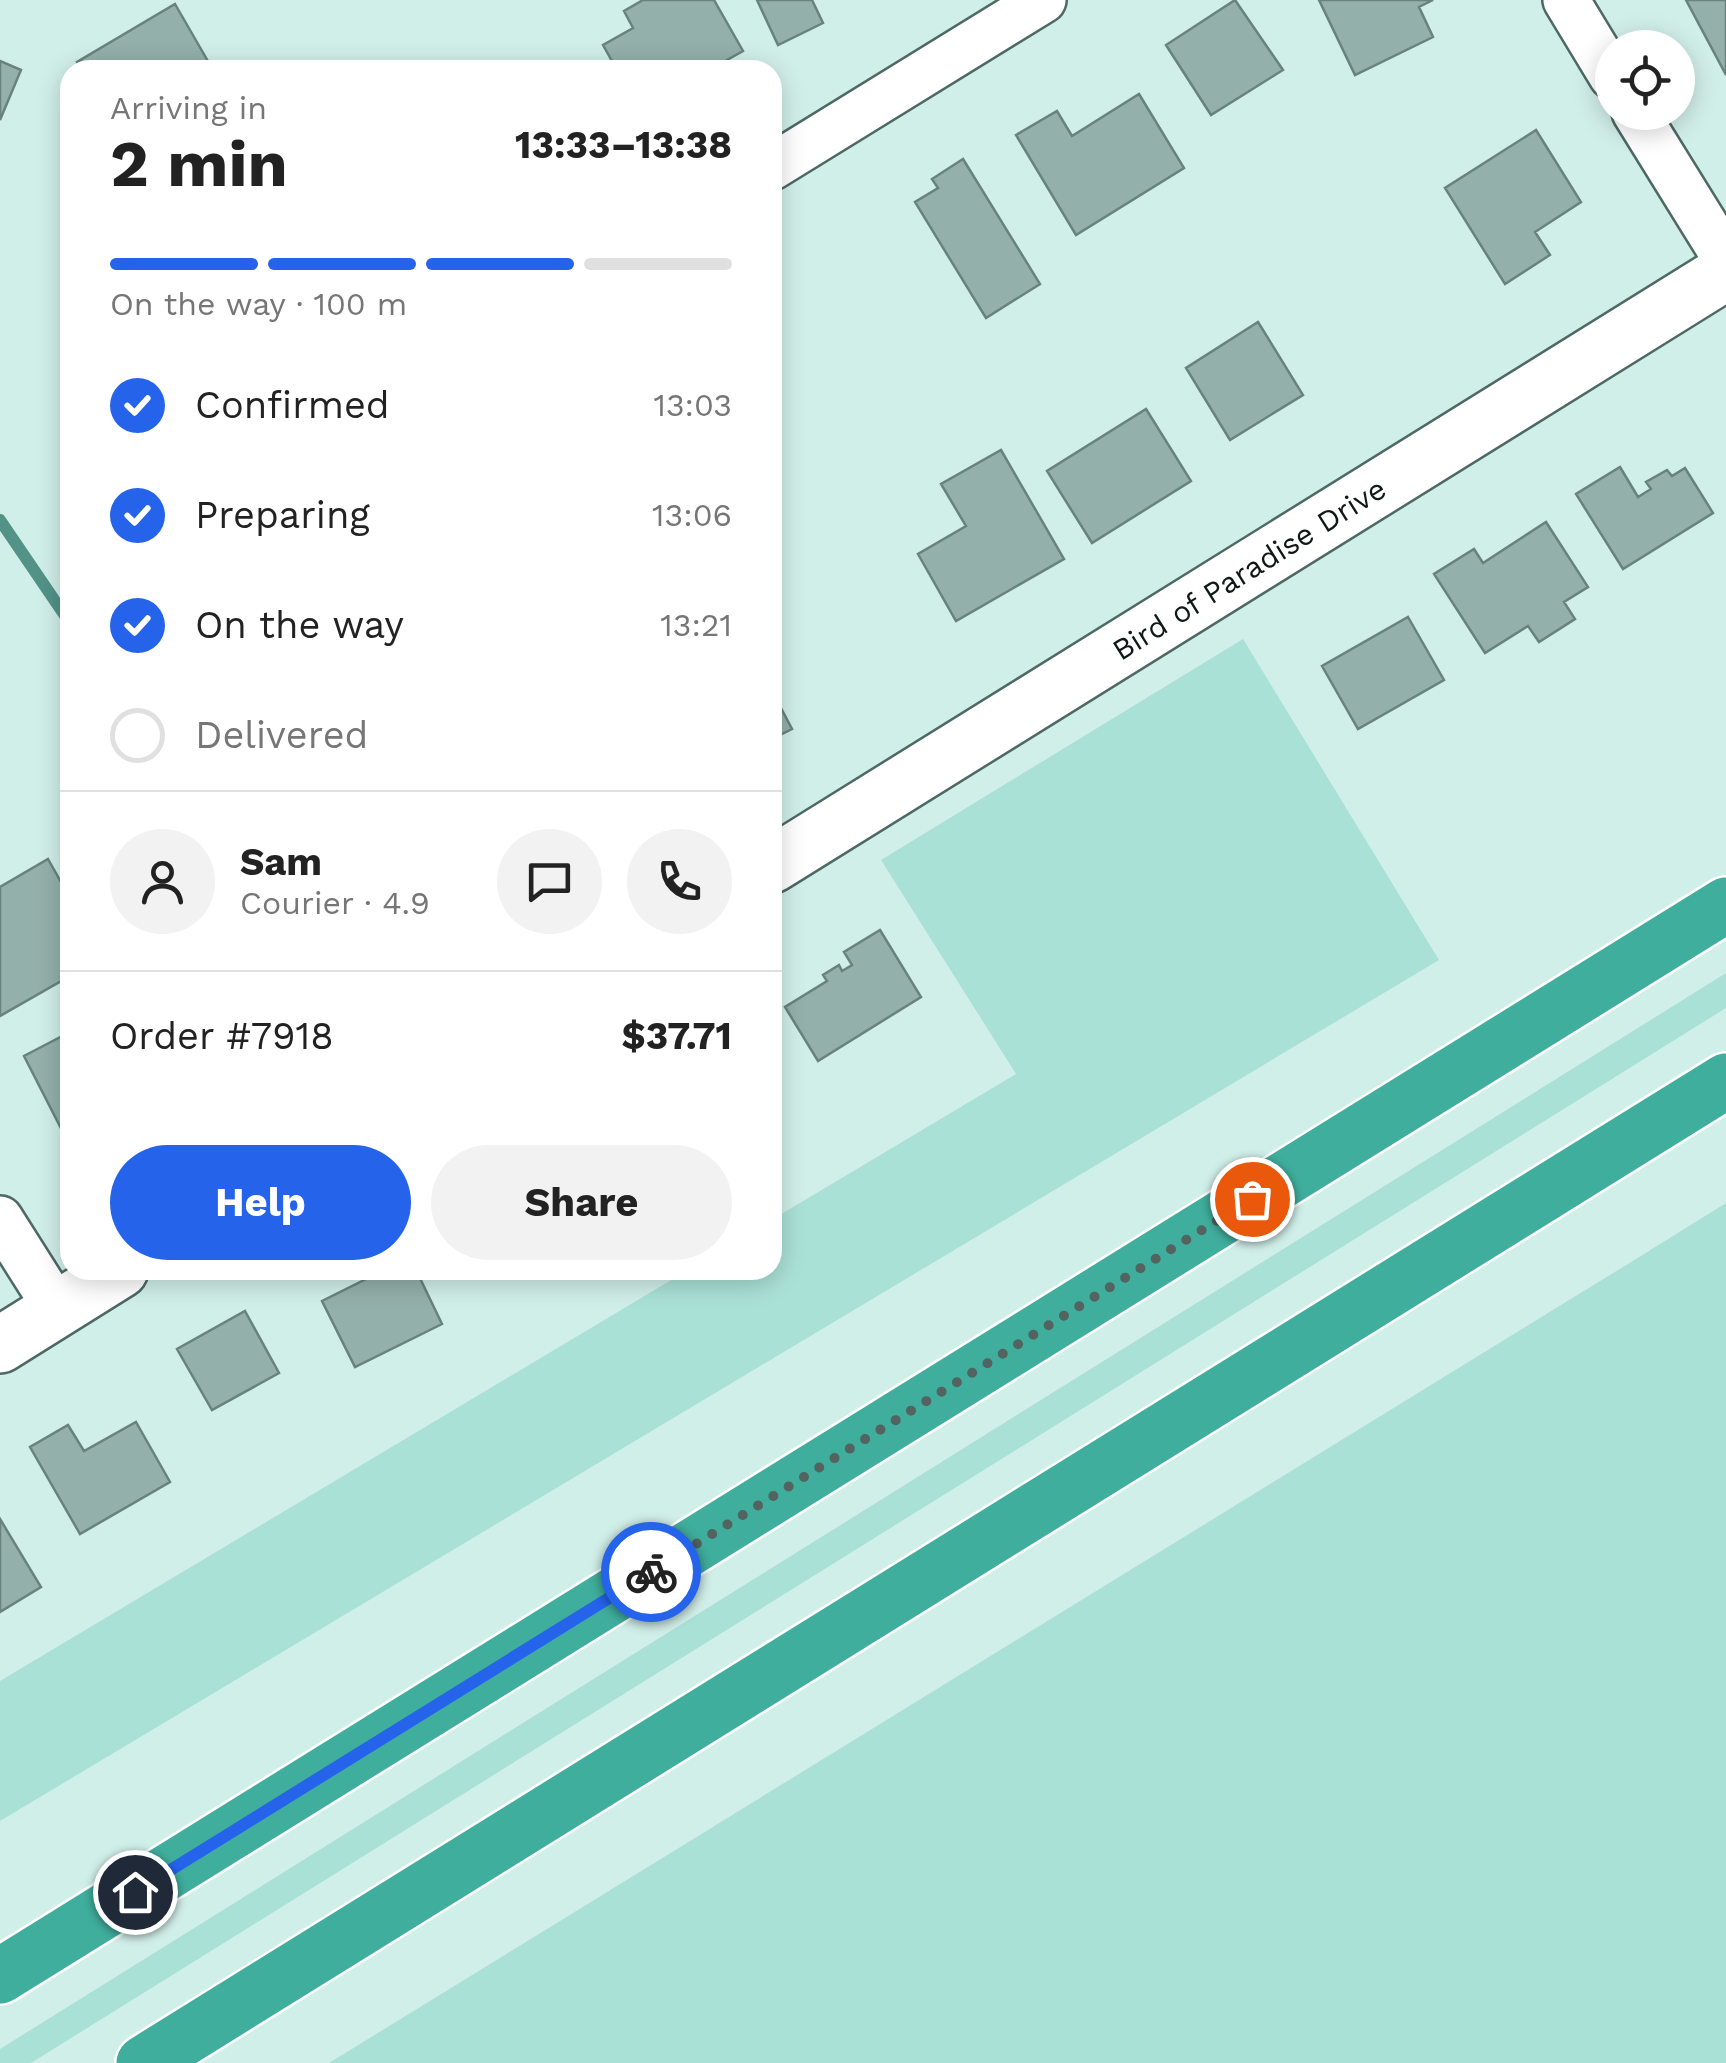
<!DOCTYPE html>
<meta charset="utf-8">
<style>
:root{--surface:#fff;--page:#f2f2f2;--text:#222;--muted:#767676;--line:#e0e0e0;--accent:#2563eb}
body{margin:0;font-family:"Work Sans",sans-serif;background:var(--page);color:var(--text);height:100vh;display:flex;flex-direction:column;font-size:38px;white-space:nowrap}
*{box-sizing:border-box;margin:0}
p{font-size:32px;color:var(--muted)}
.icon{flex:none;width:55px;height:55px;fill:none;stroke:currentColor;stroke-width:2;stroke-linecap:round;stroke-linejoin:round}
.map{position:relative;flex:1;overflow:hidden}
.details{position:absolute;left:60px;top:60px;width:722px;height:1220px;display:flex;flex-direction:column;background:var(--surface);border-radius:30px;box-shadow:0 5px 25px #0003}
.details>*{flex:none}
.buttons{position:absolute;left:1595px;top:30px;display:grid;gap:20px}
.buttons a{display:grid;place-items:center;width:100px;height:100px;border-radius:50%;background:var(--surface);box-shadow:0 5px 25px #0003;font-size:50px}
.pin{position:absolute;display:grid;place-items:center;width:85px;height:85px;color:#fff;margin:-42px;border:5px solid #fff;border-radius:50%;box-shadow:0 2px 10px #0007}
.courier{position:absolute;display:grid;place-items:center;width:100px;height:100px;margin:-50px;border:8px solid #2563eb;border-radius:50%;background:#fff;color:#222;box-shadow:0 2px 12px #0007}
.head em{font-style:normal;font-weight:700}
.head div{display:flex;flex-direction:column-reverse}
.head{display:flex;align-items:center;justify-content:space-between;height:170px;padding:0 50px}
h1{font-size:65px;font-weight:700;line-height:75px}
.bar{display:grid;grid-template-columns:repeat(4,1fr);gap:15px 10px;align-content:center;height:120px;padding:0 50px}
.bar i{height:12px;border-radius:8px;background:var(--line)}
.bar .selected{background:var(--accent)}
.bar p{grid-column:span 4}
.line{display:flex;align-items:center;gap:25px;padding:0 50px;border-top:2px solid var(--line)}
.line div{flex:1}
.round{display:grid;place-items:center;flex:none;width:105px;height:105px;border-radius:52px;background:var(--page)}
ol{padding:0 50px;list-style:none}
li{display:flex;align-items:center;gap:30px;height:110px}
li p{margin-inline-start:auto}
li .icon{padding:10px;border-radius:50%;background:var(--accent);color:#fff;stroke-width:4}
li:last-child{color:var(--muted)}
li i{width:55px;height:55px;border:5px solid var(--line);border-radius:50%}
.primary-button{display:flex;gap:20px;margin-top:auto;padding:20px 50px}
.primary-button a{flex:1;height:115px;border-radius:60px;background:var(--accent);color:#fff;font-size:40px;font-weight:700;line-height:115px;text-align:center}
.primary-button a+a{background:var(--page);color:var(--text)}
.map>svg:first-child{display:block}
.green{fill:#aae1d6}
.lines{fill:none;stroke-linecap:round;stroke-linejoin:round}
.stream{stroke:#539287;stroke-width:12}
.building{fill:#94b0aa;stroke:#68837d;stroke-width:2.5}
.minor-casing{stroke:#4e6863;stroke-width:50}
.tertiary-casing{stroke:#4e6863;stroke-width:60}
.motorway-casing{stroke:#fff;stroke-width:60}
.minor{stroke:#fff;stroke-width:45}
.tertiary{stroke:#fff;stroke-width:55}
.motorway{stroke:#40ae9d;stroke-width:55}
.done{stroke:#526360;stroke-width:10;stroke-dasharray:0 18}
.route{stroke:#2563eb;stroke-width:12}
.labels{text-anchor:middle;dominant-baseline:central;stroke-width:8;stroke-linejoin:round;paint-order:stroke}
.street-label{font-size:30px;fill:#0e1816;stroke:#fff}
</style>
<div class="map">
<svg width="1726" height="2063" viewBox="0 0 1726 2063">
<rect width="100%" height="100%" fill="#d1efe9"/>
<path class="green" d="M1243 639 1439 960 0 1821V1681L688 1270H772L773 1219 1016 1074 881 860Z
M1726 973V1008L31 2063H0V2049Z
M1726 1203V2063H329L1644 1254Z"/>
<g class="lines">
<path class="stream" d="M0 520 70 623"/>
</g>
<path class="building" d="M643 0H714L743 51 709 70H617L603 45 633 28 624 11Z
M757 0H812L823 23 778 45Z
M1235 0 1283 70 1211 115 1166 45Z
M1319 0H1433L1419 7 1433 37 1355 75Z
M1686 0H1726V75Z
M175 4 213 70H82L77 62Z
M0 61 21 70 0 120Z
M1139 94 1184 168 1076 235 1016 135 1057 111 1072 136Z
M1536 130 1581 202 1535 232 1550 255 1505 284 1445 188Z
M1536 130 1581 202 1535 232 1550 255 1505 284 1445 188Z
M963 159 1040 284 986 318 915 202 938 188 932 179Z
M1258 322 1303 395 1230 440 1186 368Z
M1146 409 1191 481 1092 543 1047 471Z
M1001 450 1064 559 956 621 918 554 966 526 941 484Z
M1620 467 1638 497 1651 489 1646 482 1667 470 1672 476 1685 468 1713 513 1623 569 1576 494Z
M1546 522 1588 587 1564 602 1575 619 1539 642 1528 626 1485 653 1434 574 1474 549 1483 563Z
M1408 617 1444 680 1358 729 1322 666Z
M772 691 792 729 772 739Z
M48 859 70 898V976L0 1016V887Z
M880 930 921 997 818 1061 785 1007 827 981 823 975 839 965 842 971 852 965 844 952Z
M880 930 921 997 818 1061 785 1007 827 981 823 975 839 965 842 971 852 965 844 952Z
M70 1032V1146L24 1056Z
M361 1270H416L442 1324 355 1367 322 1301 366 1279Z
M245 1311 279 1373 212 1410 177 1349Z
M136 1422 170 1482 80 1534 30 1447 68 1425 84 1451Z
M0 1519 41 1587 0 1612Z"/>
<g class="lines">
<defs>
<path id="minor" d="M1566 0 1612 76
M1635 112 1726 259
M772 167 1043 0
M0 1219 57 1309"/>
<path id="tertiary" d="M772 865 1726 272
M0 1345 120 1270"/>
<path id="motorway" d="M0 1976 1726 905
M144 2063 1726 1081"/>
</defs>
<use href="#minor" class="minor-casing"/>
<use href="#tertiary" class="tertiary-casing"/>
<use href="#motorway" class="motorway-casing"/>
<use href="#minor" class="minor"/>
<use href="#tertiary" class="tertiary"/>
<use href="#motorway" class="motorway"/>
</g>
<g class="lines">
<path class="done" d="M651 1572 1252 1199"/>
<path class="route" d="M135 1892 651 1572"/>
</g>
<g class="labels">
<g class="street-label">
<text transform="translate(1249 569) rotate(-32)">Bird of Paradise Drive</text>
</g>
</g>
</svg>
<div class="buttons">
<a><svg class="icon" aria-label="locate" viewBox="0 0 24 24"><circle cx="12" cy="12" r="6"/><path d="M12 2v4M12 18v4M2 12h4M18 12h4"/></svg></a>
</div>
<div class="pin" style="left:1252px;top:1199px;background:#ea580c"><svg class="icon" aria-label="bag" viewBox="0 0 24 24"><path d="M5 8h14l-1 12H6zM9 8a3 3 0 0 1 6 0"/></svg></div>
<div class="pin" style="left:135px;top:1892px;background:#1f2937"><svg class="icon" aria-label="home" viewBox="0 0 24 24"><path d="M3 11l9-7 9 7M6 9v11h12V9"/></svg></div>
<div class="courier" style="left:651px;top:1572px"><svg class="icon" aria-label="bike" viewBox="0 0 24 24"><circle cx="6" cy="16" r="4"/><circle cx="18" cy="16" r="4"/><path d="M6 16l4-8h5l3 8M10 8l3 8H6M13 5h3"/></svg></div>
<section class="details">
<div class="head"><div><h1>2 min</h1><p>Arriving in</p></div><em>13:33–13:38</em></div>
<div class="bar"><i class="selected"></i><i class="selected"></i><i class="selected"></i><i></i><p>On the way · 100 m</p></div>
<ol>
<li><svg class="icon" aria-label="check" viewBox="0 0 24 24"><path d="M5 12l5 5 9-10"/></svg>Confirmed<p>13:03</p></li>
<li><svg class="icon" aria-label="check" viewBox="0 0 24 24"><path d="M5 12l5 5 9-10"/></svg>Preparing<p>13:06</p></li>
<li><svg class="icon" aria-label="check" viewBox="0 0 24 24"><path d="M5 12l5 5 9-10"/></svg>On the way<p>13:21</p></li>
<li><i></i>Delivered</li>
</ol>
<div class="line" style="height:180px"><a class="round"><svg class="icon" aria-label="person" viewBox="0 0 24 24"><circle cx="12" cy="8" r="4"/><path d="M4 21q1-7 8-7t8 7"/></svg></a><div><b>Sam</b><p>Courier · 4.9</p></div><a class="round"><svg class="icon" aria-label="chat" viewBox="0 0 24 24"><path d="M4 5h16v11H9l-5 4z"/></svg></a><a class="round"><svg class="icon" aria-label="phone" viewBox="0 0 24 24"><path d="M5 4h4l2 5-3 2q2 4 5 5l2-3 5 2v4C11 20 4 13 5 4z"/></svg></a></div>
<div class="line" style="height:130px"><div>Order #7918</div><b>$37.71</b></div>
<div class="primary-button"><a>Help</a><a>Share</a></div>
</section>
</div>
